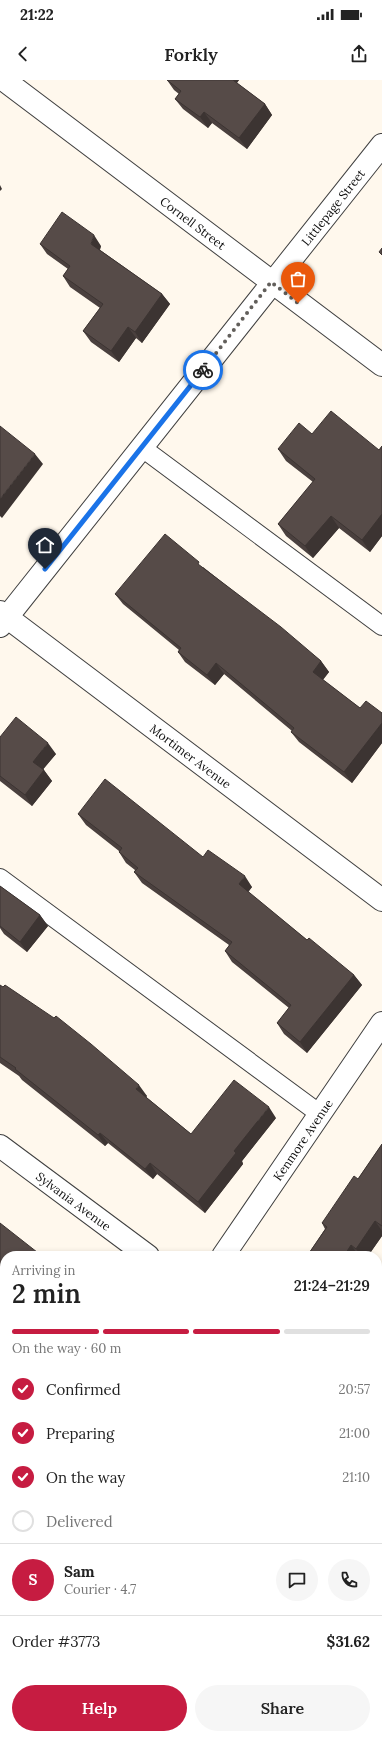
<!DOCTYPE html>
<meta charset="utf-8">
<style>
:root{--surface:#fff;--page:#f6f6f6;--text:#222;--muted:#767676;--line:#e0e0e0;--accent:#c61c41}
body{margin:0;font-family:Lora,serif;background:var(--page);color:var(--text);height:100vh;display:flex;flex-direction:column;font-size:15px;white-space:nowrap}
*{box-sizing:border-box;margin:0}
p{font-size:13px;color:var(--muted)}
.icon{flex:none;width:22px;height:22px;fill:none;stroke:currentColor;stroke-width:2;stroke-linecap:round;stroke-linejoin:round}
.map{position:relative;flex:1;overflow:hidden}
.side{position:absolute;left:0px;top:1171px;width:382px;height:488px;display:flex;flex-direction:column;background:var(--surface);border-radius:16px 16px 0 0;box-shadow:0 2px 6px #0003}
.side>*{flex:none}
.pin{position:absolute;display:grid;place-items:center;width:34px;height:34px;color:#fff;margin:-41px -17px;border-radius:50% 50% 50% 0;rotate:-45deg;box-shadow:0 0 4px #0007}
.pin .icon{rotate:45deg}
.courier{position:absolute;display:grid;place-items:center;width:40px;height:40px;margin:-20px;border:3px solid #1a73e8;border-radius:50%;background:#fff;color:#222;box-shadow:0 1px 5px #0007}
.headline em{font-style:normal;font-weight:600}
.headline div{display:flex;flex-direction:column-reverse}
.headline{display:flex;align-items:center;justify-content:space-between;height:68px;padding:0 12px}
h1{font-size:26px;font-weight:600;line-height:30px}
.bar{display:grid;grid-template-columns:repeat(4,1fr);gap:6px 4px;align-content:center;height:48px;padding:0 12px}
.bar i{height:5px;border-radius:3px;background:var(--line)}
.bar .active{background:var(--accent)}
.bar p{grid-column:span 4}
.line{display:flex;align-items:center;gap:10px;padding:0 12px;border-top:1px solid var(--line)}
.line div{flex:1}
.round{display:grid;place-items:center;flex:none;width:42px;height:42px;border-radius:21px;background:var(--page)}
ol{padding:0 12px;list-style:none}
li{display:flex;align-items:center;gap:12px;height:44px}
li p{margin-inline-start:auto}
li .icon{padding:4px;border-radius:50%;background:var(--accent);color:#fff;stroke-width:4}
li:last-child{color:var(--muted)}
li i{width:22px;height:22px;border:2px solid var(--line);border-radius:50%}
.action{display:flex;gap:8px;margin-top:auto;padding:8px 12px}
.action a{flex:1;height:46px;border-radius:24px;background:var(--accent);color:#fff;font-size:16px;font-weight:600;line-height:46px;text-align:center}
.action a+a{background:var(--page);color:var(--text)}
.status{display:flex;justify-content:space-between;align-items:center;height:28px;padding:0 20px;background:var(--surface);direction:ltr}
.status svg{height:11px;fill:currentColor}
header{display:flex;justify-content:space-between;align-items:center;height:52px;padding:0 12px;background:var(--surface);font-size:18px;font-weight:600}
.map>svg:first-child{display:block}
.cemetery{fill:#dde2bc}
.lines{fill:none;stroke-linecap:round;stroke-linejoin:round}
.service-casing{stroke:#404040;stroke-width:20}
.minor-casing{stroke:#404040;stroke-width:24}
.primary-casing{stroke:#1e1e1e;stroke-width:24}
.service{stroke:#fff;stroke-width:18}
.minor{stroke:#fff;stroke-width:22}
.primary{stroke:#ffbb5d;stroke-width:22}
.wall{fill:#4a403e}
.shaded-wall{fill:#3c3432}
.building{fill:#564b48;stroke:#3c3432}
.done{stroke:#625f5b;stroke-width:4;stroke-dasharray:0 7.2}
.route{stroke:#1a73e8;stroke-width:5}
.labels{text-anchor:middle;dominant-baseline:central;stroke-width:4;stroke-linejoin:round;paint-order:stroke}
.street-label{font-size:12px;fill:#0d0d0d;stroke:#fff}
</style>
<div class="status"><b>21:22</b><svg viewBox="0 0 49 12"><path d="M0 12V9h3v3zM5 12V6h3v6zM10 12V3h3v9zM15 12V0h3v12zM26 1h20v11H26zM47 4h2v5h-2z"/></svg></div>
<header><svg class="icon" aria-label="back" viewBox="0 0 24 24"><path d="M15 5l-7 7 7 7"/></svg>Forkly<svg class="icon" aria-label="share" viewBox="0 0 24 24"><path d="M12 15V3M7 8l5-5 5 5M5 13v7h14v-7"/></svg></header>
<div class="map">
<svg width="382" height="1659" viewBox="0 0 382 1659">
<rect width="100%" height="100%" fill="#fff8ed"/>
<path class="cemetery" d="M382 1396V1659H181L185 1654H377V1403Z"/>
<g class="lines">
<defs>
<path id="service" d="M141 367 382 546
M0 798 320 1034
M0 1341 5 1345
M0 1431 5 1424"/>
<g id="minor">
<path id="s1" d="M4 0 382 285"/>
<path id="s2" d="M0 532 382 820"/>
<path id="s3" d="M0 546 382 65"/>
<path id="s4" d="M0 1066 148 1176"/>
<path id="s5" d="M223 1176 382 943"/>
<path d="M0 1511 5 1504"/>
</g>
<path id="primary" d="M0 1619 5 1622
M47 1654 53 1659"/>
</defs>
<use href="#service" class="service-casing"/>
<use href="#minor" class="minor-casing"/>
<use href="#primary" class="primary-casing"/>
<use href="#service" class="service"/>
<use href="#minor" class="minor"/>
<use href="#primary" class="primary"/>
</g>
<path class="wall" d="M167 0H239L237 3 265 24 272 35 247 69 212 43 208 48 183 29 175 19 179 14 174 10Z
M40 164 101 166 100 170 162 214 170 224 142 263 136 258 119 282 91 262 83 251 100 228 70 207 63 196 68 189 47 174Z
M312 354 379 370 382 366V456L370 472 339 448 313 478 286 456 278 444 313 402 286 381 278 369Z
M203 487 321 581 329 592 323 600 360 628 382 633V663L352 703 299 662 291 652 292 651 224 594 215 605 185 582 178 572 179 570 123 524 115 514Z
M0 657 56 674 43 689 52 701 32 726 0 701Z
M78 734 203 777 252 807 248 812 307 860 354 895 362 905 307 973 284 954 277 943 289 928 232 882 225 871 229 865 142 803 134 792 135 790 126 783 119 772V771L86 745Z
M0 806 40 835 48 846 27 872 4 854 0 848Z
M0 905 147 1016 146 1017 191 1054 276 1038 242 1081 243 1084 205 1133 157 1094 153 1099 108 1063 105 1066 22 1000 19 996 0 983Z
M382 1064V1156L368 1176H307L325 1149 322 1143 358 1099Z
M0 1143 5 1176V1221L0 1217Z
M127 1654H137L133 1659Z"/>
<path class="shaded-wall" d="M230 0H239L234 6Z
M265 24 272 35 247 69 239 58Z
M204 32 212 43 208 48 200 37Z
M0 105 2 109 0 111Z
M94 155 101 166 98 174 91 164Z
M162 214 170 224 142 263 135 252Z
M128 247 136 258 119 282 111 271Z
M35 374 43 384 2 438 0 436V419Z
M382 434V456L370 472 362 460Z
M331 436 339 448 313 478 305 466Z
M321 581 329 592 320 603 313 592Z
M216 583 224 594 215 605 207 595Z
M382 643V663L352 703 344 692Z
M48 663 56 674 41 692 33 682Z
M44 690 52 701 32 726 25 715Z
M245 796 252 807 246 815 239 804Z
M40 835 48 846 27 872 20 862Z
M354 895 362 905 307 973 300 962Z
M139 1005 147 1016 144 1020 136 1009Z
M269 1027 276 1038 242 1081 243 1084 205 1133 198 1122 234 1071Z
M100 1053 108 1063 105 1066 98 1055Z
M150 1083 157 1094 153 1099 145 1089Z
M375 1141 382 1151V1156L368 1176H362L356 1169Z
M351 1165 359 1176H344Z
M130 1654H137L133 1659Z
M148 1654H153L151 1657Z"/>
<path class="building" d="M167 0H233L265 24 239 58 204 32 200 37 175 19 181 11Z
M62 132 94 155 91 164 162 214 135 252 128 247 111 271 83 251 103 224 63 196 70 186 40 164Z
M382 168V175L379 172Z
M331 331 379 370 382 366V434L362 460 331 436 305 466 278 444 315 399 278 369 299 343 312 354Z
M0 346 35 374 0 419Z
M165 454 199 482 198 484 281 547 321 581 313 592 360 628 366 621 382 633V643L344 692 291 652 294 648 216 583 207 595 178 572 181 568 115 514Z
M16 637 48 663 33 682 44 690 25 715 0 696V657Z
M105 699 203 777 208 770 245 796 239 804 307 860 309 858 354 895 300 962 277 943 291 925 225 871 232 862 134 792 138 788 119 772 122 768 78 734Z
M0 806 40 835 20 862 0 846Z
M0 905 3 907 5 905 54 938 56 936 91 964 139 1005 136 1009 191 1054 234 1000 269 1027 234 1071 236 1073 198 1122 150 1083 145 1089 100 1053 98 1055 15 989 16 988 0 977Z
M382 1064V1146L375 1141 356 1169 351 1165 344 1176H307L327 1147 322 1143 354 1096 358 1099Z
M0 1143 42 1176H5V1216L0 1212Z"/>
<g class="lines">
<path class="done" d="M203 290 271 202 298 223"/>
<path class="route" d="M45 489 203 290"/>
</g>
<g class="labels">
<g class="street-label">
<text stroke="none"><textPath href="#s3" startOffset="535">Littlepage Street</textPath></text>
<text stroke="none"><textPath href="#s1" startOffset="237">Cornell Street</textPath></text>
<text stroke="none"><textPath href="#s2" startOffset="239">Mortimer Avenue</textPath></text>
<text stroke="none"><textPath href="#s5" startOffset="141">Kenmore Avenue</textPath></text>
<text stroke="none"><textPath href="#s4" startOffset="92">Sylvania Avenue</textPath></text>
</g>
</g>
</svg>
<div class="pin" style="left:298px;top:223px;background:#ea580c"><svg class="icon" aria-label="bag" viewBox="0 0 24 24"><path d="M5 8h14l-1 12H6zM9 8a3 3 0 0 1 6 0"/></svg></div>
<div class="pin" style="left:45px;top:489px;background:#1f2937"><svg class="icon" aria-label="home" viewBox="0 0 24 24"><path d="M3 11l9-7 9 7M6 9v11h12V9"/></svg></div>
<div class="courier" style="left:203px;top:290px"><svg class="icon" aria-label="bike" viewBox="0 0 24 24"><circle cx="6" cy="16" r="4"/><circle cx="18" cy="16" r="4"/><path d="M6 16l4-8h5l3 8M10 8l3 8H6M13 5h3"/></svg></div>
<section class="side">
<div class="headline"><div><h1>2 min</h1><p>Arriving in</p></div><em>21:24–21:29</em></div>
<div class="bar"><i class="active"></i><i class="active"></i><i class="active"></i><i></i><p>On the way · 60 m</p></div>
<ol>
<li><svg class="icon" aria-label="check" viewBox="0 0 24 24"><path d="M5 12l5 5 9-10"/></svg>Confirmed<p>20:57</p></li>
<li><svg class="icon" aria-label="check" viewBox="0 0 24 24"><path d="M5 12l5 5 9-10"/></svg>Preparing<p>21:00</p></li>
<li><svg class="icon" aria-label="check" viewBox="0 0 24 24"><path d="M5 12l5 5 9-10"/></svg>On the way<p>21:10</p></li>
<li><i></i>Delivered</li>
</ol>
<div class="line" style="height:72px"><b class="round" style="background:var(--accent);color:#fff">S</b><div><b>Sam</b><p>Courier · 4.7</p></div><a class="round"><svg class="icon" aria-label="chat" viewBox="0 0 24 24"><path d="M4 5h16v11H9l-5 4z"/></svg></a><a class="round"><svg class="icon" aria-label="phone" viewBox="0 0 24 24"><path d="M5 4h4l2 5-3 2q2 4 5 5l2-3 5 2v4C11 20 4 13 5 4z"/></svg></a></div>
<div class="line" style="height:52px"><div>Order #3773</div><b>$31.62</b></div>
<div class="action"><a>Help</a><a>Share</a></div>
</section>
</div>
